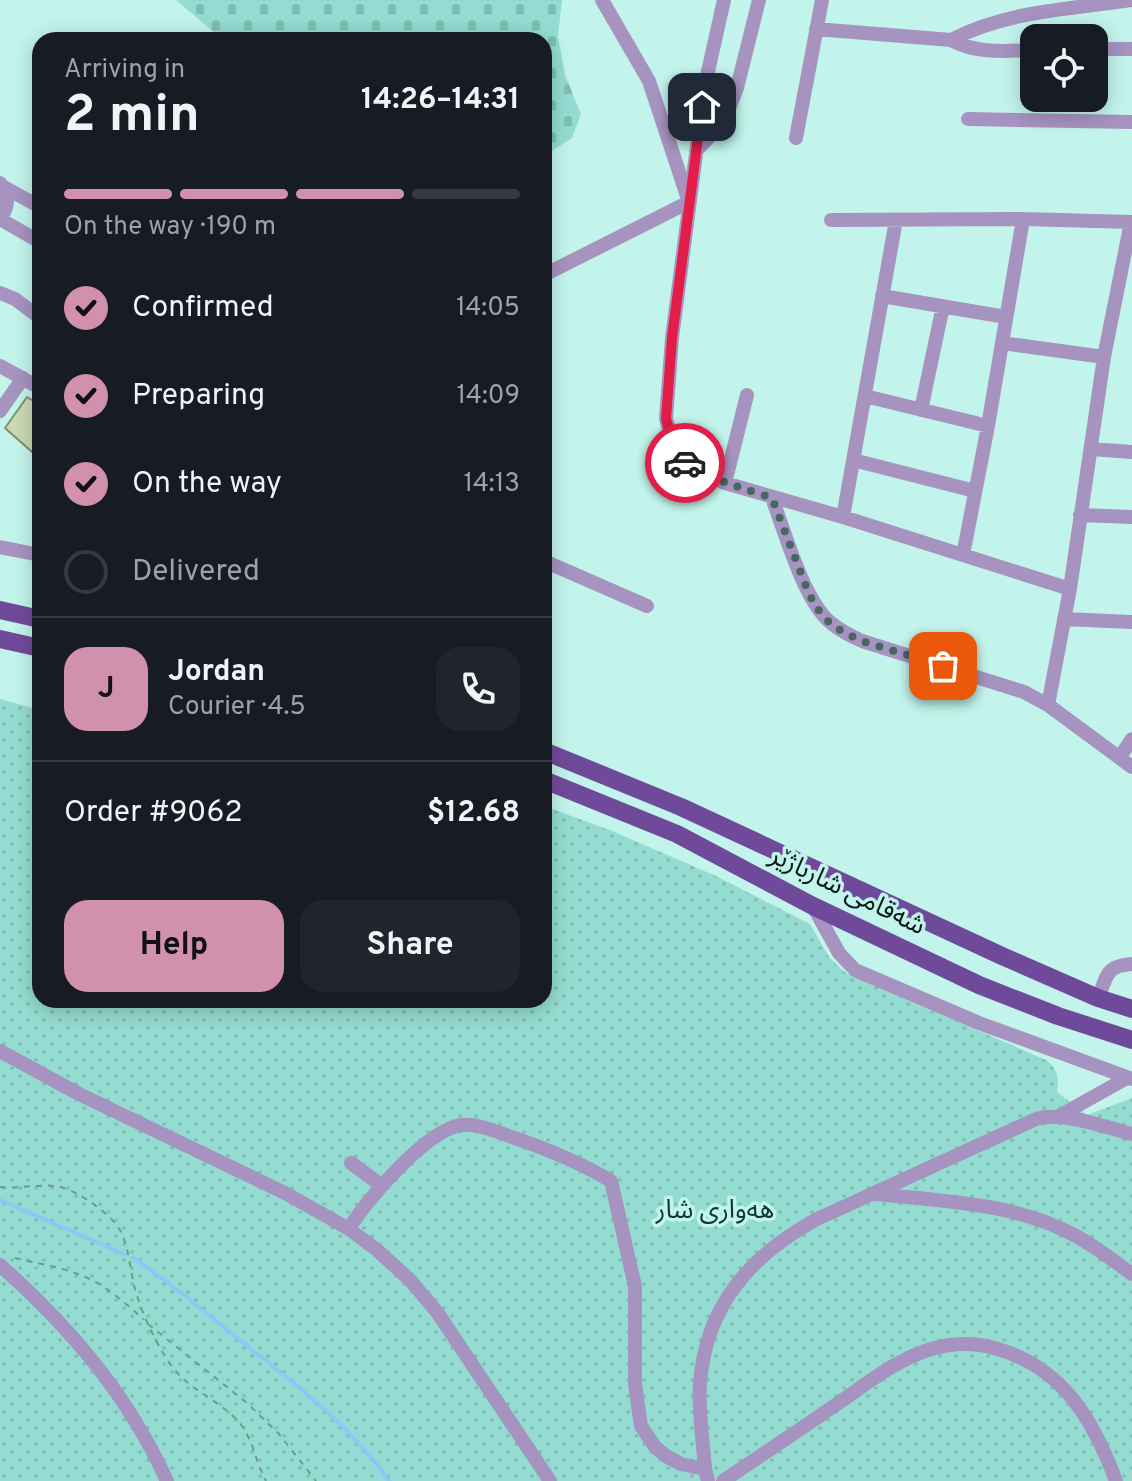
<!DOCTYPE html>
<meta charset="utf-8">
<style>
:root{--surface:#171b24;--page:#20242c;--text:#f1f3f6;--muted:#9ea1a6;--line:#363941;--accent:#d191ad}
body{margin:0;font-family:Overpass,"Noto Sans Arabic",sans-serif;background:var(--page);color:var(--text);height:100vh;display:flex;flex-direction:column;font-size:30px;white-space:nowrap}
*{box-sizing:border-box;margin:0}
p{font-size:26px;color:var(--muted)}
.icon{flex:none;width:44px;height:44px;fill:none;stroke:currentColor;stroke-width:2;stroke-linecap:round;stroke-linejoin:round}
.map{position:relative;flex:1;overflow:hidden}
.panel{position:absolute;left:32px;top:32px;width:520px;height:976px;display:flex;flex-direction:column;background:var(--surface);border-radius:24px;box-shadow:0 4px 20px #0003}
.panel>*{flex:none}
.buttons{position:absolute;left:1020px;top:24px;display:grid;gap:16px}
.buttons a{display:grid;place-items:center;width:88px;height:88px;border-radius:16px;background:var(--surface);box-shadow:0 4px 20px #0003;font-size:40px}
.pin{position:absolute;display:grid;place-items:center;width:68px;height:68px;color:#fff;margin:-34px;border-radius:16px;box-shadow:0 4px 12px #0006}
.courier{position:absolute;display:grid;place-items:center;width:80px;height:80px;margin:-40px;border:6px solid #e11d48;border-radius:50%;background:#fff;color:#222;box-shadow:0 2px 10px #0007}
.summary em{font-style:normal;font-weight:700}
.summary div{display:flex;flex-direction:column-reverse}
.summary{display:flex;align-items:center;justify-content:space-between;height:136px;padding:0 32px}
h1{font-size:52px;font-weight:700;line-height:60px}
.bar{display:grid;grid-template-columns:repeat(4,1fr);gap:12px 8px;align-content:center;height:96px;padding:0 32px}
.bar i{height:10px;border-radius:6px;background:var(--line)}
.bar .on{background:var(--accent)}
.bar p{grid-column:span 4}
.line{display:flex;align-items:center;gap:20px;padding:0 32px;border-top:2px solid var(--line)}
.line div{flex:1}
.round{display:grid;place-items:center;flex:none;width:84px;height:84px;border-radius:24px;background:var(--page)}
ol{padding:0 32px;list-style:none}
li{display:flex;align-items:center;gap:24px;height:88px}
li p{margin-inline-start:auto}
li .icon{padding:8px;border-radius:50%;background:var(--accent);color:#111;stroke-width:4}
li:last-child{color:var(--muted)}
li i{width:44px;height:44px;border:4px solid var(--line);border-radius:50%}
.primary-button{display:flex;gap:16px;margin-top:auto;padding:16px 32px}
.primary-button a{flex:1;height:92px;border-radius:24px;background:var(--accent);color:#111;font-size:32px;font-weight:700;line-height:92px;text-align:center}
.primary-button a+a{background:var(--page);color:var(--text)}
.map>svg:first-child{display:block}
.grass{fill:url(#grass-dots)}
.cemetery{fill:url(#cemetery-stones)}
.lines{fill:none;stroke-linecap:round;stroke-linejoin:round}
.stream{stroke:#8dc7f7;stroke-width:4}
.building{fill:#cbd9b4;stroke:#838f6d;stroke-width:2}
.path{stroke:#739892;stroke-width:2;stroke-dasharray:6 6;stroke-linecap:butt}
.minor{stroke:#a693c0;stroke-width:14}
.major{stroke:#704a9a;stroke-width:18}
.done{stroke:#486762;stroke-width:8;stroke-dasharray:0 14.4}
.route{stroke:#e11d48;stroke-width:10}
.labels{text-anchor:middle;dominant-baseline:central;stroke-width:7;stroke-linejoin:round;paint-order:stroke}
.street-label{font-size:26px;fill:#071b18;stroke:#c2f4ec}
.park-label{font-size:26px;fill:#0a3732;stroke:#c2f4ec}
</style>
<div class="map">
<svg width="1132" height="1481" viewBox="0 0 1132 1481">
<defs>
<pattern id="grass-dots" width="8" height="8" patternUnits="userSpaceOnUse" patternTransform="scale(2)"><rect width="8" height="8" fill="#94dcd1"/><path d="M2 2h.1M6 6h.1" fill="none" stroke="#7ebcb3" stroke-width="1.8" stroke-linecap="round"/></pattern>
<pattern id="cemetery-stones" width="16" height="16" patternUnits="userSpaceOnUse" patternTransform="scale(2)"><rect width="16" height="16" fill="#94dcd1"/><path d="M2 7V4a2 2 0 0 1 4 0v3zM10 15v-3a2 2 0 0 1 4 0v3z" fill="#7ebcb3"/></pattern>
</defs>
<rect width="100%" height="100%" fill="#c2f4ec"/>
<path class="grass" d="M0 699 40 710V1000H544V806L612 831 716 876 810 924 829 957 841 969 848 974 1046 1060C1058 1069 1059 1078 1057 1092L1087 1115 1132 1098V1481H0Z"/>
<path class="cemetery" d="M176 0H562L558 36 565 75 581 114 572 138 544 156V40H223Z"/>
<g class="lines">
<path class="stream" d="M0 1200 124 1254
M133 1258C166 1279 196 1305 226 1329 284 1376 346 1419 389 1481"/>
</g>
<path class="building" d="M27 397 40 405 39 458 5 428Z"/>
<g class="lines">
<path class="path" d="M0 1187C18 1189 45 1183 61 1187 79 1192 111 1214 120 1230 129 1247 130 1270 135 1289 142 1314 154 1339 168 1361 187 1390 215 1397 237 1420 253 1437 255 1461 266 1481
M15 1258C43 1265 75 1269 99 1284 115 1294 130 1307 144 1320
M148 1324 247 1403 279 1434 316 1481"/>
<path class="minor" d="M724 0 705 85 672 338 666 419 677 457 704 474 725 483 843 517 1070 589
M816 29 951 40C977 54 1005 51 1034 50
M951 40C1006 11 1071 9 1132 0
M1094 49H1132
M968 119 1132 122
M796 138 822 0
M696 151 714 132 728 111 737 88 759 0
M4 187 40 207
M0 218C9 207 10 194 0 183
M0 219 40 242
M831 220 1023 219 1132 222
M544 275 689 202 649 81 602 0
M0 293 15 299 40 318
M882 296 1006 317
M1002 343 1104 357
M0 366 40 388
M865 396 988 426
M921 410 943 306
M0 411 23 378
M1091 449 1132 452
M853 460 975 491
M725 483 747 395
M772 498C785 532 803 599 830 622 840 631 851 636 862 641L1024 692 1048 705 1132 767
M1080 515 1132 517
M843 517 896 220
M0 547 40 555
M963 555 988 426 1023 219
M544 561 647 606
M1064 619 1132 622
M1048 705 1070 589 1104 357 1131 222
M1120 757 1132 739
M813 906 839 953 855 970 979 1023 1132 1079
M1098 998C1108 975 1105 966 1132 964
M0 1051 79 1094 287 1194 349 1229 377 1250 410 1280 437 1312 550 1481
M1059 1116 1127 1078
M351 1163 381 1185
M876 1194C942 1201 1016 1203 1076 1236 1096 1247 1114 1261 1132 1274
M349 1229C366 1200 427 1130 461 1125 477 1123 495 1131 509 1136 545 1148 579 1162 611 1181L635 1286V1384L641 1426 655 1447 666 1456 681 1464 705 1469
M0 1265C70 1327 128 1395 167 1481
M708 1481 705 1469C703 1441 698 1411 700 1383 706 1306 749 1257 815 1220L1036 1119C1063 1111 1104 1127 1132 1134
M723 1481C760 1456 798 1431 834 1406 864 1386 894 1361 928 1350 950 1343 973 1342 994 1348 1062 1366 1093 1419 1116 1481"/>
<path class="major" d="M0 610 40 619
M0 639 40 648
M544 751 681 807 1002 956 1098 998 1132 1009
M544 780 677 834 813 906 979 985 1058 1016 1132 1040"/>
</g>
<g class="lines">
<path class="done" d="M685 463C713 480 742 488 772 498L807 589 815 606 828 621 843 632 862 641 943 666"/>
<path class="route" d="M685 463 677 457 666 419 672 338 702 107"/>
</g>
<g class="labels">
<g class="street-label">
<text transform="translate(847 892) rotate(26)">شەقامی شارباژێر</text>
</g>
<g class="park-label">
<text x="715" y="1211">هەواری شار</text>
</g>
</g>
</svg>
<div class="buttons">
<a><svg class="icon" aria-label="locate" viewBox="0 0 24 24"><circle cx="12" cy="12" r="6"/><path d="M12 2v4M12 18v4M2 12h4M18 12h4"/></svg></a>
</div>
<div class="pin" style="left:943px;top:666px;background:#ea580c"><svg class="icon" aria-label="bag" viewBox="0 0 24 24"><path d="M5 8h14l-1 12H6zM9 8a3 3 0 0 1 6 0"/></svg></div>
<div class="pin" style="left:702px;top:107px;background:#1f2937"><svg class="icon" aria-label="home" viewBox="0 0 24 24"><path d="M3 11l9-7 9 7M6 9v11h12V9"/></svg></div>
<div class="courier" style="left:685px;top:463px"><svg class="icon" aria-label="car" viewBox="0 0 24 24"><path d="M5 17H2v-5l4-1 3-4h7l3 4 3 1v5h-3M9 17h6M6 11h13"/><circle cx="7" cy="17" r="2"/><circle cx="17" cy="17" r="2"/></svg></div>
<section class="panel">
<div class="summary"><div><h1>2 min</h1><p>Arriving in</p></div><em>14:26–14:31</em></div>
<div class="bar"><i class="on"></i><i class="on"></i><i class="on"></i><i></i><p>On the way · 190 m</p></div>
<ol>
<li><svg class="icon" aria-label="check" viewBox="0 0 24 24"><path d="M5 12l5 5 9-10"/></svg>Confirmed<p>14:05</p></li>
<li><svg class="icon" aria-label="check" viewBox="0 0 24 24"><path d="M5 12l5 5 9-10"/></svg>Preparing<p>14:09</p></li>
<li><svg class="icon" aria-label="check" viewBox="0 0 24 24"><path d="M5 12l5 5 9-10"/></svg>On the way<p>14:13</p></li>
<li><i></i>Delivered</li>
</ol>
<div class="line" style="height:144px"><b class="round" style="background:var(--accent);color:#111">J</b><div><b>Jordan</b><p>Courier · 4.5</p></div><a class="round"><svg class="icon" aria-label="phone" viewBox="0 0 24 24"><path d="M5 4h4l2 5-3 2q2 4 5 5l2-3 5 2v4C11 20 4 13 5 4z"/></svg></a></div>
<div class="line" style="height:104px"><div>Order #9062</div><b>$12.68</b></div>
<div class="primary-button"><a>Help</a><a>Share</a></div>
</section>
</div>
